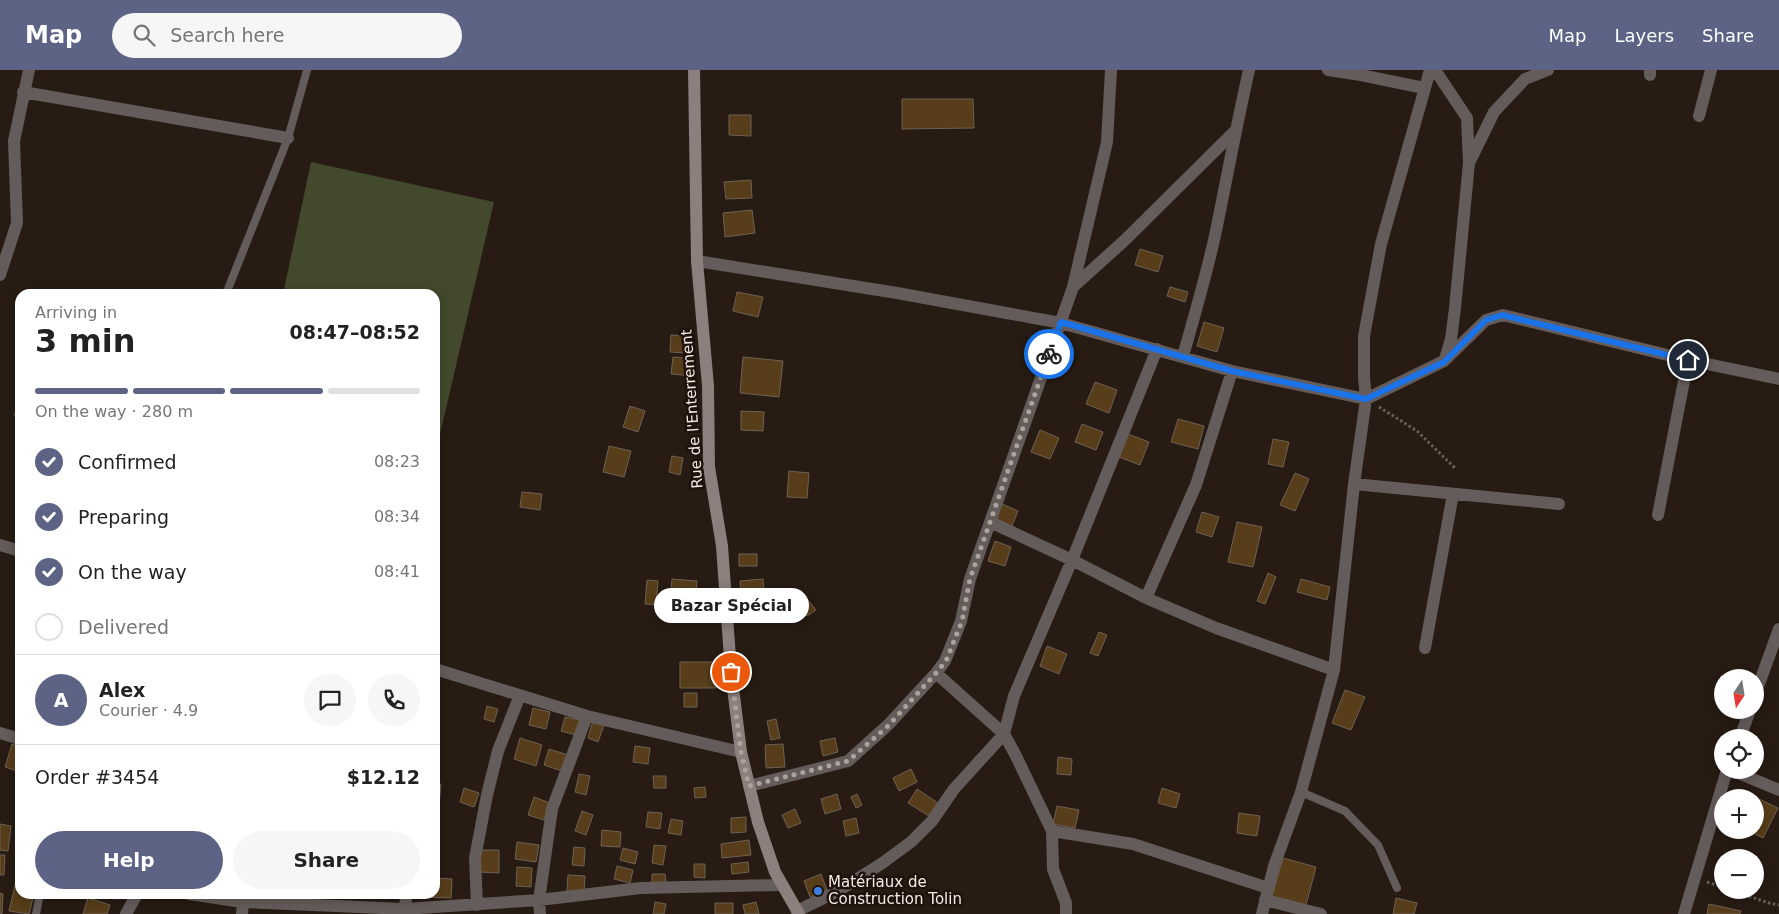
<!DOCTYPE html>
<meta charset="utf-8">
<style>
:root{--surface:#fff;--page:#f6f6f6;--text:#222;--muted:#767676;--line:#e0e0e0;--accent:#5c6385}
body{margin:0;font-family:"DejaVu Sans",sans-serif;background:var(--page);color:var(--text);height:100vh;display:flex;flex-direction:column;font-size:19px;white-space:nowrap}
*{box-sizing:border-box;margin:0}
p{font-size:16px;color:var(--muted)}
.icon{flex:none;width:28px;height:28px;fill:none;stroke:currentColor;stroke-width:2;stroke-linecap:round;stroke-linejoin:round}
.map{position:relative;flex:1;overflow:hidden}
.sheet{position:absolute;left:15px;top:219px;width:425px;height:610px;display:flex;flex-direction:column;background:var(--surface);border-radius:15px;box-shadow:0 2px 12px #0003}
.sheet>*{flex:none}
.needle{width:32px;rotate:192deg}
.buttons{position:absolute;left:1714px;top:599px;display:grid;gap:10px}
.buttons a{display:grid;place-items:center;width:50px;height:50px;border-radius:50%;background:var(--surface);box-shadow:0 2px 12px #0003;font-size:25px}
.pin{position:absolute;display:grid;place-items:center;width:42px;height:42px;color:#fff;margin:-21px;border:2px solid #fff;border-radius:50%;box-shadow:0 1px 5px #0007}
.courier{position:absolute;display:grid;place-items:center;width:50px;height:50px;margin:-25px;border:4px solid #1a73e8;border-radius:50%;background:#fff;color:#222;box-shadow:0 1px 6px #0007}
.bubble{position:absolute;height:35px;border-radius:18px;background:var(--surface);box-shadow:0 2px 12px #0003;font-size:16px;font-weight:700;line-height:35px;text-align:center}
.summary em{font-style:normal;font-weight:700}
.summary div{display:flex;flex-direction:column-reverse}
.summary{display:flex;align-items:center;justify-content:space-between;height:85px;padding:0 20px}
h1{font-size:32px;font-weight:700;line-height:38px}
.bar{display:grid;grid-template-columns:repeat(4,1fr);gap:8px 5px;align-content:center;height:60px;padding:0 20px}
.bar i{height:6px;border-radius:4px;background:var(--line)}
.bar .active{background:var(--accent)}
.bar p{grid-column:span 4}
.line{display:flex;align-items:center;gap:12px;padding:0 20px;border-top:1px solid var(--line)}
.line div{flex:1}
.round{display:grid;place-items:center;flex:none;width:52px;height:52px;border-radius:26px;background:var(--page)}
ol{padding:0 20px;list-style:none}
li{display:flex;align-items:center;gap:15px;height:55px}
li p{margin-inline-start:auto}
li .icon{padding:5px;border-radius:50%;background:var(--accent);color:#fff;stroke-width:4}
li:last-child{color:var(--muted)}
li i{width:28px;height:28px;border:2px solid var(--line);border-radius:50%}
.cta{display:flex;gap:10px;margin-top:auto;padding:10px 20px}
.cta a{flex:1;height:58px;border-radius:30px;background:var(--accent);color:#fff;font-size:20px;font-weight:700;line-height:58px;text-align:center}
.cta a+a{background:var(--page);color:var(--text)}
header{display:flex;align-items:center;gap:30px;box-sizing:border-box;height:70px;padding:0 25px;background:var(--accent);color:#fff}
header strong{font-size:24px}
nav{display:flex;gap:28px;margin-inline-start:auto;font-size:18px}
.search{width:350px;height:45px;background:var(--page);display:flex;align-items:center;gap:12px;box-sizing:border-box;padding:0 18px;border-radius:28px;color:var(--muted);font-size:19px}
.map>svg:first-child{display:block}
.green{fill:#42492c}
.building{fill:#573d19;stroke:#6d6255}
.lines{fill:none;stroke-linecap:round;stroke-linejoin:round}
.path{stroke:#6b6059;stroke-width:3;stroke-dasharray:2.5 2.5;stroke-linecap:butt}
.lane{stroke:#645c5b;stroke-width:8}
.street{stroke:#645c5b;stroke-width:12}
.secondary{stroke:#8c7f7d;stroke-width:12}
.done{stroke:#ada39c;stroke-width:5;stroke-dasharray:0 9}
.route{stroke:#1a73e8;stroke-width:6}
.shop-dot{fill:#3f7fe0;stroke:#1e120a;stroke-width:2}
.labels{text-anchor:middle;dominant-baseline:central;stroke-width:5;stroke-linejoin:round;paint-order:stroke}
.street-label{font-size:15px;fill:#f5ece6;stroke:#1e120a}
.poi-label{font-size:15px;fill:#f5ece6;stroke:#1e120a;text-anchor:start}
</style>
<header>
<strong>Map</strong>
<div class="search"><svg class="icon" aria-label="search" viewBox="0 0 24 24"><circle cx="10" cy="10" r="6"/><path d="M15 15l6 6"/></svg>Search here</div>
<nav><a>Map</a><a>Layers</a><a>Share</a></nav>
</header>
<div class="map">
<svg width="1779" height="844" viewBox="0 0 1779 844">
<rect width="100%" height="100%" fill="#271b13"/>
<path class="green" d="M311 92 494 132 435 386V224H283Z"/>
<path class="building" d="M902 29H973L974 58 902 59Z
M729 45H751V66L729 65Z
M751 110 752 128 726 129 724 112Z
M752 140 755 163 725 167 723 143Z
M1140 179 1163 186 1158 202 1135 195Z
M1170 217 1188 222 1185 232 1167 226Z
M737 222 763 227 758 247 733 241Z
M1204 252 1224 258 1217 282 1197 276Z
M671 265 688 266 687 283 670 282Z
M673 287 695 289 693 306 671 304Z
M743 287 783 291 779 327 740 323Z
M1095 312 1117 320 1109 343 1086 334Z
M20 333V348L14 345Z
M630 336 645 341 638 362 623 357Z
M741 341 764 342 763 361 741 360Z
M1178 349 1204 356 1198 379 1171 372Z
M1082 354 1103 362 1096 380 1075 372Z
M1040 360 1059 368 1050 389 1031 382Z
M1128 364 1149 372 1140 395 1119 387Z
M1273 369 1289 372 1283 397 1268 394Z
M609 376 631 381 624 407 603 402Z
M672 386 683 388 680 405 669 402Z
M789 401 809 403 807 428 787 427Z
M1295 403 1309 409 1295 441 1280 435Z
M522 422 542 424 540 440 520 437Z
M1002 434 1018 441 1012 456 996 449Z
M1202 442 1219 447 1212 467 1196 462Z
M1237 452 1262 457 1253 497 1228 492Z
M995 471 1011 477 1005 496 988 491Z
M739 484H757V496H739Z
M1268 503 1276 507 1265 534 1257 531Z
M672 509 697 511 695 534 670 532Z
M763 509 764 520 741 522 740 511Z
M1301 509 1330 517 1327 530 1297 522Z
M647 510 658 511 656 535 645 534Z
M757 529 758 544H748L747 530Z
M807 529 816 540 807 546 799 536Z
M1099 562 1107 565 1098 586 1090 583Z
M1047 576 1067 584 1059 604 1040 596Z
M680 592H715L716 618H680Z
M1345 620 1365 627 1351 660 1332 653Z
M684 623H697V637H684Z
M487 636 498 639 494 652 484 649Z
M533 638 550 642 546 659 529 655Z
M565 647 580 650 576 665 561 661Z
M776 649 780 668 771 670 767 651Z
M593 651 604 655 598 672 588 668Z
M520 668 542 675 536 696 514 689Z
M835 668 838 682 823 686 820 671Z
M12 674 20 677V702L5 697Z
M783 674 785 697 766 698 765 675Z
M635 676 650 678 648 694 633 692Z
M549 679 568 685 562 701 544 695Z
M1058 687 1072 689 1071 705 1057 704Z
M911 699 917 712 899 721 893 708Z
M579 704 590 706 586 725 575 722Z
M653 706H666V718H654Z
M435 714H441L439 736H435Z
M705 717 706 727 695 728 694 718Z
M464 718 479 723 474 737 460 732Z
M1162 718 1180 724 1176 738 1158 733Z
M917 719 938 733 929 746 908 733Z
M837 724 841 739 825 744 821 729Z
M857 724 862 735 856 738 851 727Z
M534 727 550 733 544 750 528 745Z
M1759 729 1778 738 1763 768 1747 760H1755V737Z
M1057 736 1079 740 1075 758 1053 754Z
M795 739 801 753 788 758 782 745Z
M582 741 593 745 586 765 575 761Z
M648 742 662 743 660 759 646 757Z
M1239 743 1260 746 1257 766 1237 763Z
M746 747V762L731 763V748Z
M856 748 859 763 846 766 843 751Z
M671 749 683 751 681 765 668 763Z
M0 754 11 756 8 781 0 780Z
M602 760 621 762 620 777 601 776Z
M749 770 751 785 722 788 721 774Z
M517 772 539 775 536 792 515 789Z
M654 775 666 776 663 795 652 793Z
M574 777 585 778 584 796 572 795Z
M623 778 638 782 635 794 620 790Z
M480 780H499V803L480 802Z
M0 785H5L4 805H0Z
M1283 788 1316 797 1306 835 1272 826Z
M748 792 749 802 732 804 731 794Z
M694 794H705V808L694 807Z
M617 796 633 800 630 813 614 809Z
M517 797 532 798 531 817 516 816Z
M652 804H665L666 813 652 814Z
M821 804 827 820 810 827 804 811Z
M568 805 585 806 584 823 567 821Z
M17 807 20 808V824H34L29 844 9 841Z
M435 808 452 809 451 828 427 827V824H435Z
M0 823 3 824 2 844H0Z
M102 824H122L120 829Z
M88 828 110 835 107 844H83Z
M1396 828 1417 833 1414 844H1393Z
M655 832 666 834 664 844H653Z
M756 832 759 844H745L743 835Z
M715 833H733V844H715Z
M1709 834 1741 841 1740 844H1707Z"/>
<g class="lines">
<path class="path" d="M1379 337 1417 361 1456 399
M1707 812 1722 817
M1730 820 1769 833 1779 835"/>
<path class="lane" d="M226 224 288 68 307 0
M1301 722 1345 741 1378 775 1397 818
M36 844 40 824"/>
<path class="street" d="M1328 0 1361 5 1424 18
M1435 0 1467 48 1469 93 1455 238 1451 269 1445 289
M1650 5V0
M23 22 288 68
M1699 46 1711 0
M1470 91 1494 42 1525 9 1548 0
M697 191 897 223 1061 253 1232 301 1366 329 1444 291 1486 250 1503 245 1688 290 1779 309
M0 205 17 153 14 71 29 0
M1073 217 1125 170 1235 61
M1183 286C1195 244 1207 203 1216 161 1227 107 1237 53 1249 0
M1354 414 1559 434
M1658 445 1688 290
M990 452 1072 490 1146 528 1216 558 1334 600
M0 475 20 481
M1146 528 1196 415 1232 301
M1425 578 1453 424
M435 599 587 646 741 682
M936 603 1004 664 1015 684 1052 761 1053 799 1066 833V844
M1755 625 1779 559
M0 663 20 669
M1740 668 1750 640
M1731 700 1779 720
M749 716 848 691 888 655 936 603 945 591 961 551 970 509 1073 217 1107 72 1111 0
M1052 761 1133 774 1268 818
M189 824 243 832
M1265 830 1321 844
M477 835 475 788 487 725 498 681 520 625
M797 841 838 821 881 794 911 772 932 751 954 719 1004 664 1014 626 1072 490 1157 279
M126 844 137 824
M242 844 243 832 405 839 539 830 641 818 781 815
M405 844 406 824
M540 844 539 830 552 739 587 646
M1262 844 1274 796 1301 722 1334 600 1354 414 1366 329 1364 308V266L1381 174 1430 0
M1684 844 1727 700"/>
<path class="secondary" d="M694 0 697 191 708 316 709 397 722 476 731 602 741 682 758 752 775 802 799 844"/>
</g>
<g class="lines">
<path class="done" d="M731 602 741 682 749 716 848 691 888 656 936 603 946 591 962 551 970 509 1049 284"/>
<path class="route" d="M1049 284 1061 252 1232 301 1366 329 1444 292 1486 250 1502 245 1688 290"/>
</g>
<circle class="shop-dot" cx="818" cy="821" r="5"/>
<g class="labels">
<g class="street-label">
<text transform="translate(692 339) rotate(-94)">Rue de l'Enterrement</text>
</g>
<g class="poi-label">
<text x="828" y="812">Matériaux de<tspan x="828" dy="17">Construction Tolin</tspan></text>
</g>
</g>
</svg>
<div class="buttons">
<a><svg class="needle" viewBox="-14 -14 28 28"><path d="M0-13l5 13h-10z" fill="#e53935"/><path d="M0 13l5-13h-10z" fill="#767676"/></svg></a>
<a><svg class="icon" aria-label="locate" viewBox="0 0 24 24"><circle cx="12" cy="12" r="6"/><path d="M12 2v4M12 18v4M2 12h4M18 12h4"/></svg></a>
<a>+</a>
<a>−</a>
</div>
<div class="pin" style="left:731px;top:602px;background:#ea580c"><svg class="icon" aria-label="bag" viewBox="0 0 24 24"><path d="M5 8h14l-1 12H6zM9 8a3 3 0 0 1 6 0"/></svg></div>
<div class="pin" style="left:1688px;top:290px;background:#1f2937"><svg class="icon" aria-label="home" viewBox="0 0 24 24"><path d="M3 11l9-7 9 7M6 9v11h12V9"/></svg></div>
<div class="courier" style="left:1049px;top:284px"><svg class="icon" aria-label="bike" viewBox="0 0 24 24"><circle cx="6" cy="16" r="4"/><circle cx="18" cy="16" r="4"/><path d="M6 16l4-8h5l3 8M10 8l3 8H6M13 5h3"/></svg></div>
<div class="bubble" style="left:654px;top:518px;width:155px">Bazar Spécial</div>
<section class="sheet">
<div class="summary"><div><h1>3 min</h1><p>Arriving in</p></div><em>08:47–08:52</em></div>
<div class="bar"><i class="active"></i><i class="active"></i><i class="active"></i><i></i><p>On the way · 280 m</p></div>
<ol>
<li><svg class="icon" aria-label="check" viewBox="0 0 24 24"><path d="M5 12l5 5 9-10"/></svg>Confirmed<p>08:23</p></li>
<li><svg class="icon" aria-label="check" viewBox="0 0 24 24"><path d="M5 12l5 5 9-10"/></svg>Preparing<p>08:34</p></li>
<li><svg class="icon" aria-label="check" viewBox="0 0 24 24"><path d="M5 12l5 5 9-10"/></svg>On the way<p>08:41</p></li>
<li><i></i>Delivered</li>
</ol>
<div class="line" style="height:90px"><b class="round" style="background:var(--accent);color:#fff">A</b><div><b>Alex</b><p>Courier · 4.9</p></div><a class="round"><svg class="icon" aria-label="chat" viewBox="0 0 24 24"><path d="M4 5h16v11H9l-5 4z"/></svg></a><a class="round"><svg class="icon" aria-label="phone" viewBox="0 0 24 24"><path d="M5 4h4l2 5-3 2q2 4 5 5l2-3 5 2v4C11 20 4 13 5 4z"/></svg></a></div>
<div class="line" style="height:65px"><div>Order #3454</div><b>$12.12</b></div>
<div class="cta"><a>Help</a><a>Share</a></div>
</section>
</div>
